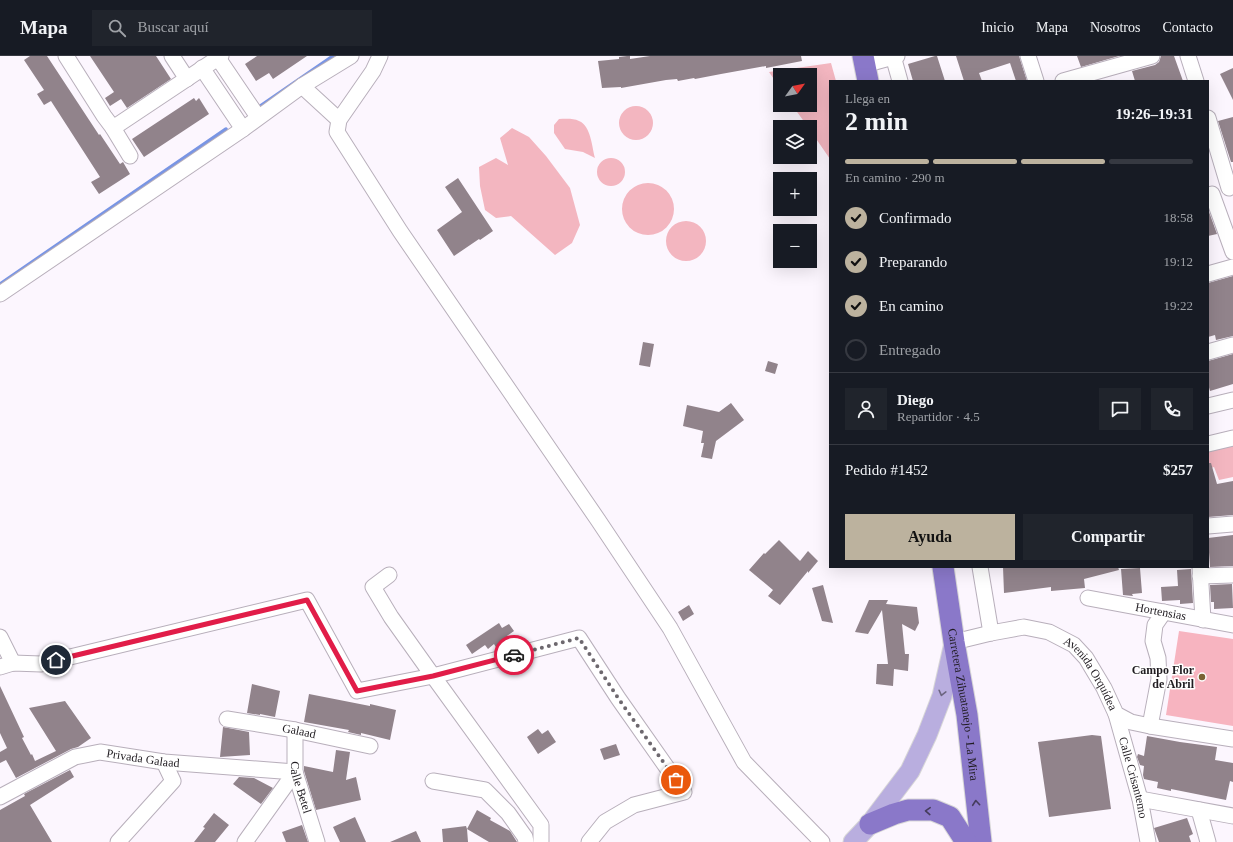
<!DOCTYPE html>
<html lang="es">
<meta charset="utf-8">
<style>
:root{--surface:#171b24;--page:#20242c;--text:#f1f3f6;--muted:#9ea1a6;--line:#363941;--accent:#bcb29e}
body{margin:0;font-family:Georgia,serif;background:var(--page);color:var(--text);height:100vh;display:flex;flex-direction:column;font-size:15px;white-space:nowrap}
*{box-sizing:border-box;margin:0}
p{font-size:13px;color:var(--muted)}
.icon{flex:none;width:22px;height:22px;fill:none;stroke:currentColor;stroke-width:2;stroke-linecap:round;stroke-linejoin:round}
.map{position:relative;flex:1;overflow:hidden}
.details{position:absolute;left:829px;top:24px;width:380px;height:488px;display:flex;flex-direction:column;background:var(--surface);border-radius:0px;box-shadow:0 4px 16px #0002}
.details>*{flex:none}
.needle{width:26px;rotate:57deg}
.controls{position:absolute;left:773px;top:12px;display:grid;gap:8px}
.controls a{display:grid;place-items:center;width:44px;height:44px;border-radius:0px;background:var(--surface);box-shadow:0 4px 16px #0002;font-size:20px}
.pin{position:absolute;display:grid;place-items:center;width:34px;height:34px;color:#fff;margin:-17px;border:2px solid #fff;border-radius:50%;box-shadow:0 1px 4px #0007}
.courier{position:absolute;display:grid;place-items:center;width:40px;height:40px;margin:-20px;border:3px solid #e11d48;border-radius:50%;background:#fff;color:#222;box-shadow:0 1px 5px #0007}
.overview em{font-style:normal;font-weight:800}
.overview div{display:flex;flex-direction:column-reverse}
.overview{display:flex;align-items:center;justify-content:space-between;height:68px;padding:0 16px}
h1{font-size:26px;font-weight:800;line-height:30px}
.bar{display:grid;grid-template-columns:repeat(4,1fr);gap:6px 4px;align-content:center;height:48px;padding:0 16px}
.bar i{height:5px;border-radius:3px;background:var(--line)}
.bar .current{background:var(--accent)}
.bar p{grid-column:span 4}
.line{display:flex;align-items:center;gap:10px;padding:0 16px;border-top:1px solid var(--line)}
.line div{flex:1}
.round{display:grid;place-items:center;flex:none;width:42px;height:42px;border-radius:0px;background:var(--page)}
ol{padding:0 16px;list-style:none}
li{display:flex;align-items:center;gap:12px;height:44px}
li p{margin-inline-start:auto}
li .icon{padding:4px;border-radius:50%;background:var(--accent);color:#111;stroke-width:4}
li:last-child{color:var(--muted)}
li i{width:22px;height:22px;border:2px solid var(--line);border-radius:50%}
.cta{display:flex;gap:8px;margin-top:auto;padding:8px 16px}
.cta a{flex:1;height:46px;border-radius:0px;background:var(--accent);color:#111;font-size:16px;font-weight:800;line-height:46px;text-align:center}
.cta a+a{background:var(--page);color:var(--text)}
header{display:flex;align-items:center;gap:24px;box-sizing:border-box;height:56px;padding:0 20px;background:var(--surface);border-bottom:1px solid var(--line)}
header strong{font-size:19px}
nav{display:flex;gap:22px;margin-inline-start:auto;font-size:14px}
.search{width:280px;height:36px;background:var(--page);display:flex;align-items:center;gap:10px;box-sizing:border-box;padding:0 14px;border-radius:0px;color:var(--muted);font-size:15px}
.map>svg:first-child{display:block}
.green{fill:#f7b4c0}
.forest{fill:#f3b6c0}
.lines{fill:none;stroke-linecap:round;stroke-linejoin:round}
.stream{stroke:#7995e4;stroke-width:3.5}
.building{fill:#91838b}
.minor-casing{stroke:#b8afbb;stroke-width:17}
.major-casing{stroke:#d7d6d7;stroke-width:21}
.highway-casing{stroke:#d7d6d7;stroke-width:23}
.minor{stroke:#fff;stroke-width:15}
.major{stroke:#b9aedf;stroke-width:19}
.highway{stroke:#8a78c9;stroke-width:21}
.oneway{stroke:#6c6580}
.oneway2{stroke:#453c5c}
.done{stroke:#6d686e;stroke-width:4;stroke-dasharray:0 7.2}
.route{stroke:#e11d48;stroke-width:5}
.poi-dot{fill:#7b6233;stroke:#fff;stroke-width:1.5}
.labels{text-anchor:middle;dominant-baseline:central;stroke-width:3;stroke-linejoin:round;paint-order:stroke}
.street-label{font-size:12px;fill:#201c21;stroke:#fff}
.poi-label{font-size:12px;font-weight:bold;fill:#201c21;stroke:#fff;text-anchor:end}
</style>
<header>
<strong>Mapa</strong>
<div class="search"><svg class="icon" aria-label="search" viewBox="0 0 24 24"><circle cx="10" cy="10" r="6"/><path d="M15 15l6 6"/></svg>Buscar aquí</div>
<nav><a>Inicio</a><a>Mapa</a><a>Nosotros</a><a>Contacto</a></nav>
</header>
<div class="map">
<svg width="1233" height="786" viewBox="0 0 1233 786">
<rect width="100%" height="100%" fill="#fcf6fe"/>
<path class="green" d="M1179 575 1233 583V670L1166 659Z"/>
<path class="forest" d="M831 7 836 25H830V103L810 74V71H808L792 49H810V19H780V32L769 16Z
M619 67a17 17 0 1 1 34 0a17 17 0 1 1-34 0Z
M559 63C565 63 573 62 579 65 591 70 592 91 595 102L583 96 565 93 554 77V69Z
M512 72 529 81 546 100 570 132 580 169 572 187 555 199 511 160 496 162 485 154 480 130 479 111 496 102 508 109 500 82Z
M597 116a14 14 0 1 1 28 0a14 14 0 1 1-28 0Z
M622 153a26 26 0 1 1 52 0a26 26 0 1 1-52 0Z
M666 185a20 20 0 1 1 40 0a20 20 0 1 1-40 0Z
M1233 388V421L1219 424 1214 411 1208 413V392Z"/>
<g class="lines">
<path class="stream" d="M259 51 333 0
M0 228 226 73"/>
</g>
<path class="building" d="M30 0H47L99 79 100 78 120 108 123 106 130 118 99 138 91 126 100 121 51 45 44 49 37 38 44 34 24 4Z
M90 0H156L171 23 127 52 121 43 110 50 105 42 114 36Z
M257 0H307L273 23 269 17 256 25 245 8Z
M627 0H630V3L650 0H801L802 5 766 12V10L721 18 695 23 694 22 678 25 677 23 666 24 621 32V31L602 32 598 5 619 3V1Z
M935 0H937L945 25H913L908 8Z
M956 0H1019L1027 25H1016L1010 7 979 17 982 25H964Z
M1077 0H1119L1081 11Z
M1161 0H1174L1183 25H1135L1132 15 1155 9 1159 6Z
M1233 12V44L1220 18Z
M194 42 196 45 199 42 209 58 144 101 132 83Z
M1233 61V106H1231L1218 65Z
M458 122 493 175 480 184 479 183 454 200 437 174 462 156 445 131Z
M1208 153 1217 178 1208 180Z
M1233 220V280L1216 284 1215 279 1208 281V227Z
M643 286 654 288 650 311 639 309Z
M1233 298V328L1210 335 1208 328V305Z
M768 305 778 308 775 318 765 315Z
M731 347 744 364 716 385 712 403 701 401 704 387H701L703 375 683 370 687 349 719 356Z
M1208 407H1211L1217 428 1233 425V459L1208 461Z
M1233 479V510L1210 511 1208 482Z
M779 484 800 505 808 495 818 505 808 517V515L780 549 768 540 773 534 749 514 764 497 765 498Z
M1003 511H1118L1119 514 1084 523 1085 532 1051 535V531L1004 537Z
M1140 512 1142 537 1132 538 1133 540 1123 539 1121 513Z
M1191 513 1193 547 1180 548V544L1162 545 1161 531 1178 530 1177 514Z
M1232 528 1233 552 1214 553V546H1211L1210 529Z
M823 529 833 567 822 565 812 532Z
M869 544H888L886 548 917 551 919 567 915 575 902 568 905 598H909L908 615 894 613 893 630 876 628 877 608H888L882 554 868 578 855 576Z
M689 549 694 558 683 565 678 556Z
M499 567 502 572 509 568 514 575 507 580 510 585 497 593 494 588 488 593 485 589 472 598 466 589Z
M252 628 280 635 275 661 260 658V659L247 657Z
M0 630 24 681 22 682 31 699 32 698 35 705 56 695 29 652 65 645 91 682 78 691 71 693 16 722 6 704 0 707V696L7 692 0 677Z
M309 638 370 650V648L396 654 390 684 361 677V679L348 676 349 674 304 666Z
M223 671 249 676 250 699 220 701Z
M538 673 542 678 548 674 556 686 538 698 527 681Z
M1092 679 1101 680 1111 753 1049 761 1038 686Z
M1147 680 1180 686 1217 691 1215 704 1233 707V726L1230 725 1226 744 1171 733V735L1157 732 1158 726 1144 723 1143 719 1144 710 1140 709 1137 701 1138 698 1144 700Z
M616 688 620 699 604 704 600 693Z
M336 694 350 696 346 724 356 721 361 744 316 754 304 715V710L333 716Z
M70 714 74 721 30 749 52 786H0V754L25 740 24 738Z
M239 721 254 722 273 732 261 748 233 728Z
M477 754 491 762 490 764 510 775 517 786H489L467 773 468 786H443L442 773 466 770 467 773Z
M214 757 229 769 215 786H194L205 772 203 771Z
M355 761 366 786H340L333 771Z
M1187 762 1193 778 1189 780 1191 786H1159L1154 772Z
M302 769 308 786H286L282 776Z
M416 775 421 786H390Z"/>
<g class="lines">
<defs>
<g id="minor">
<path d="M66 0 104 60 113 72 221 0"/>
<path d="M172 0 187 23"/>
<path d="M380 0 373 15 339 64 337 76 400 175 598 464 670 572 744 706 822 786"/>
<path d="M893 0 900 25"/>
<path d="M1028 0 1036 25"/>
<path d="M1188 0 1196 25"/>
<path d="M218 2 258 61"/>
<path d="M864 9 897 0"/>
<path d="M202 12 243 73"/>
<path d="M1063 25 1152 0"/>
<path d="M302 30 339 64"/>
<path d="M1208 62 1229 132"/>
<path d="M113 72 130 100"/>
<path d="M1212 138 1233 196"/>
<path d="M1208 218 1233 211"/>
<path d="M0 238 243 73 302 30 351 0"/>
<path d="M1208 296 1233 289"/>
<path d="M1208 350 1233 344"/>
<path d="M1208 388 1233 382"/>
<path d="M1208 470 1233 468"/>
<path d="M980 511 991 577"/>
<path d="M1200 511 1203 564"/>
<path d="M389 519 373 531 391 561 433 620 541 769V786"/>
<path d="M1200 520 1233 519"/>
<path id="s1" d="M1088 542 1233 569"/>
<path d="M0 581 13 607"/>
<path id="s2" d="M954 586 991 577 1024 571 1049 576 1074 589 1086 602 1104 632 1116 658 1131 666 1150 670 1233 683"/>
<path d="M0 611 13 607 41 608 307 544 357 635 433 620 579 582 618 642 684 736 634 749 605 766 589 786"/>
<path id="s3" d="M1116 658 1140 743 1148 786"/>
<path id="s4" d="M227 663 295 674 370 690"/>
<path d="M1150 670 1159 623 1158 602 1153 585 1155 569 1164 556"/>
<path id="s5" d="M295 674V716L317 786"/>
<path d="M433 725 485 734 508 757 525 781 526 786"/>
<path id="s6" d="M0 741 75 701 100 696 164 706 295 716"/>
<path d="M1140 743 1233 760"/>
<path d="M1199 754 1208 786"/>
<path d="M118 786 173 725 164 706"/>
<path d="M245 786 295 716"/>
</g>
<path id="major" d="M853 786 870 768 910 715 927 679 942 640 954 587"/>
<g id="highway">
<path d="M863 0 868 25"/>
<path id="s7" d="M943 511 954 586 967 659 981 786"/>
<path d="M870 768 894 758 908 754H933L950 761 966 786"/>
</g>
</defs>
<use href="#minor" class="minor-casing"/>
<use href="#major" class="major-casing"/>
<use href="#highway" class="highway-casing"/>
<use href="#minor" class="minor"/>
<use href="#major" class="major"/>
<use href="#highway" class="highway"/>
</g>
<defs><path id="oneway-chevron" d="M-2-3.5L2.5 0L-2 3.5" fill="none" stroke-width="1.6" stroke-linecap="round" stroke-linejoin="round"/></defs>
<use class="oneway" href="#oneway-chevron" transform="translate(942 637) rotate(104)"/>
<g class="oneway2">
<use href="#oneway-chevron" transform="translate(976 747) rotate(-95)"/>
<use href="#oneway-chevron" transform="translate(928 755) rotate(-177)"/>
</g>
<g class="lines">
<path class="done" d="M514 599 579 582 618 642 676 724"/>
<path class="route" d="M56 604 307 544 357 635 433 620 514 599"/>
</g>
<circle class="poi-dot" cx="1202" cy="621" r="4"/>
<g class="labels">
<g class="street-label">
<text stroke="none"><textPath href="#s1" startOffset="74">Hortensias</textPath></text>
<text stroke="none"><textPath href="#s2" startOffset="158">Avenida Orquídea</textPath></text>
<text stroke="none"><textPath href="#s7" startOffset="139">Carretera Zihuatanejo - La Mira</textPath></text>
<text stroke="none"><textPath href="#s4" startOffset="73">Galaad</textPath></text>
<text stroke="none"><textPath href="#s6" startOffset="154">Privada Galaad</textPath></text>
<text stroke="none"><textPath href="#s3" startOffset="66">Calle Crisantemo</textPath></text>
<text stroke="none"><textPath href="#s5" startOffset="58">Calle Betel</textPath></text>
</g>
<g class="poi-label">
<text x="1194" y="614">Campo Flor<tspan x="1194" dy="14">de Abril</tspan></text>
</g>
</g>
</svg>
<div class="controls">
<a><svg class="needle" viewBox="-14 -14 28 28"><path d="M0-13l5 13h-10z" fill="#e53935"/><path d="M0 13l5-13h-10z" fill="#9ea1a6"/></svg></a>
<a><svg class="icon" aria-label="layers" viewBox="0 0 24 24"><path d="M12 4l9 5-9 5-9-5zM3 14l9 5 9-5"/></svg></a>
<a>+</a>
<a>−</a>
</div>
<div class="pin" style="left:676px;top:724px;background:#ea580c"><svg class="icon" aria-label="bag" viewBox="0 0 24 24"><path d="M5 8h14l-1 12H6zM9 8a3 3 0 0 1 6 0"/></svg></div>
<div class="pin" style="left:56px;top:604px;background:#1f2937"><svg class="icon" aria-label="home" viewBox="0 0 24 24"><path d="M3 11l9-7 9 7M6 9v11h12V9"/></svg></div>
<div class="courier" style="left:514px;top:599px"><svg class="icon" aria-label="car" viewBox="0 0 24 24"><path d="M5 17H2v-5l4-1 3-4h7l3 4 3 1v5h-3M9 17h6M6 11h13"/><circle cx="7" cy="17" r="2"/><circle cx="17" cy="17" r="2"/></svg></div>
<section class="details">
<div class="overview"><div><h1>2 min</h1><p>Llega en</p></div><em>19:26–19:31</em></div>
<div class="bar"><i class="current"></i><i class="current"></i><i class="current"></i><i></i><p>En camino · 290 m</p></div>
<ol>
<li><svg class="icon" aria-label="check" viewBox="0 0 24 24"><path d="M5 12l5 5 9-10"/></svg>Confirmado<p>18:58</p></li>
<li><svg class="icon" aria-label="check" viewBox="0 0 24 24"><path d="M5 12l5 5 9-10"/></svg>Preparando<p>19:12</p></li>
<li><svg class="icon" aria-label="check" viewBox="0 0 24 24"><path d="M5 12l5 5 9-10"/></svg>En camino<p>19:22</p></li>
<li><i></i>Entregado</li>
</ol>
<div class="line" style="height:72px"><a class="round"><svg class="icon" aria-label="person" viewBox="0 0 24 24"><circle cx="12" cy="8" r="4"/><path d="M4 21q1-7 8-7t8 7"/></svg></a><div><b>Diego</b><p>Repartidor · 4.5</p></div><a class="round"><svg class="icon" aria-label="chat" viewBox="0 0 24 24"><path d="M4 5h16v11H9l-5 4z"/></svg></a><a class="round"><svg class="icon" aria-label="phone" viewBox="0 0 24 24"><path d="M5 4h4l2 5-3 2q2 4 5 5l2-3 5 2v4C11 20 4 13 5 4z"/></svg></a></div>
<div class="line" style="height:52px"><div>Pedido #1452</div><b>$257</b></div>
<div class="cta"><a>Ayuda</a><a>Compartir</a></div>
</section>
</div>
